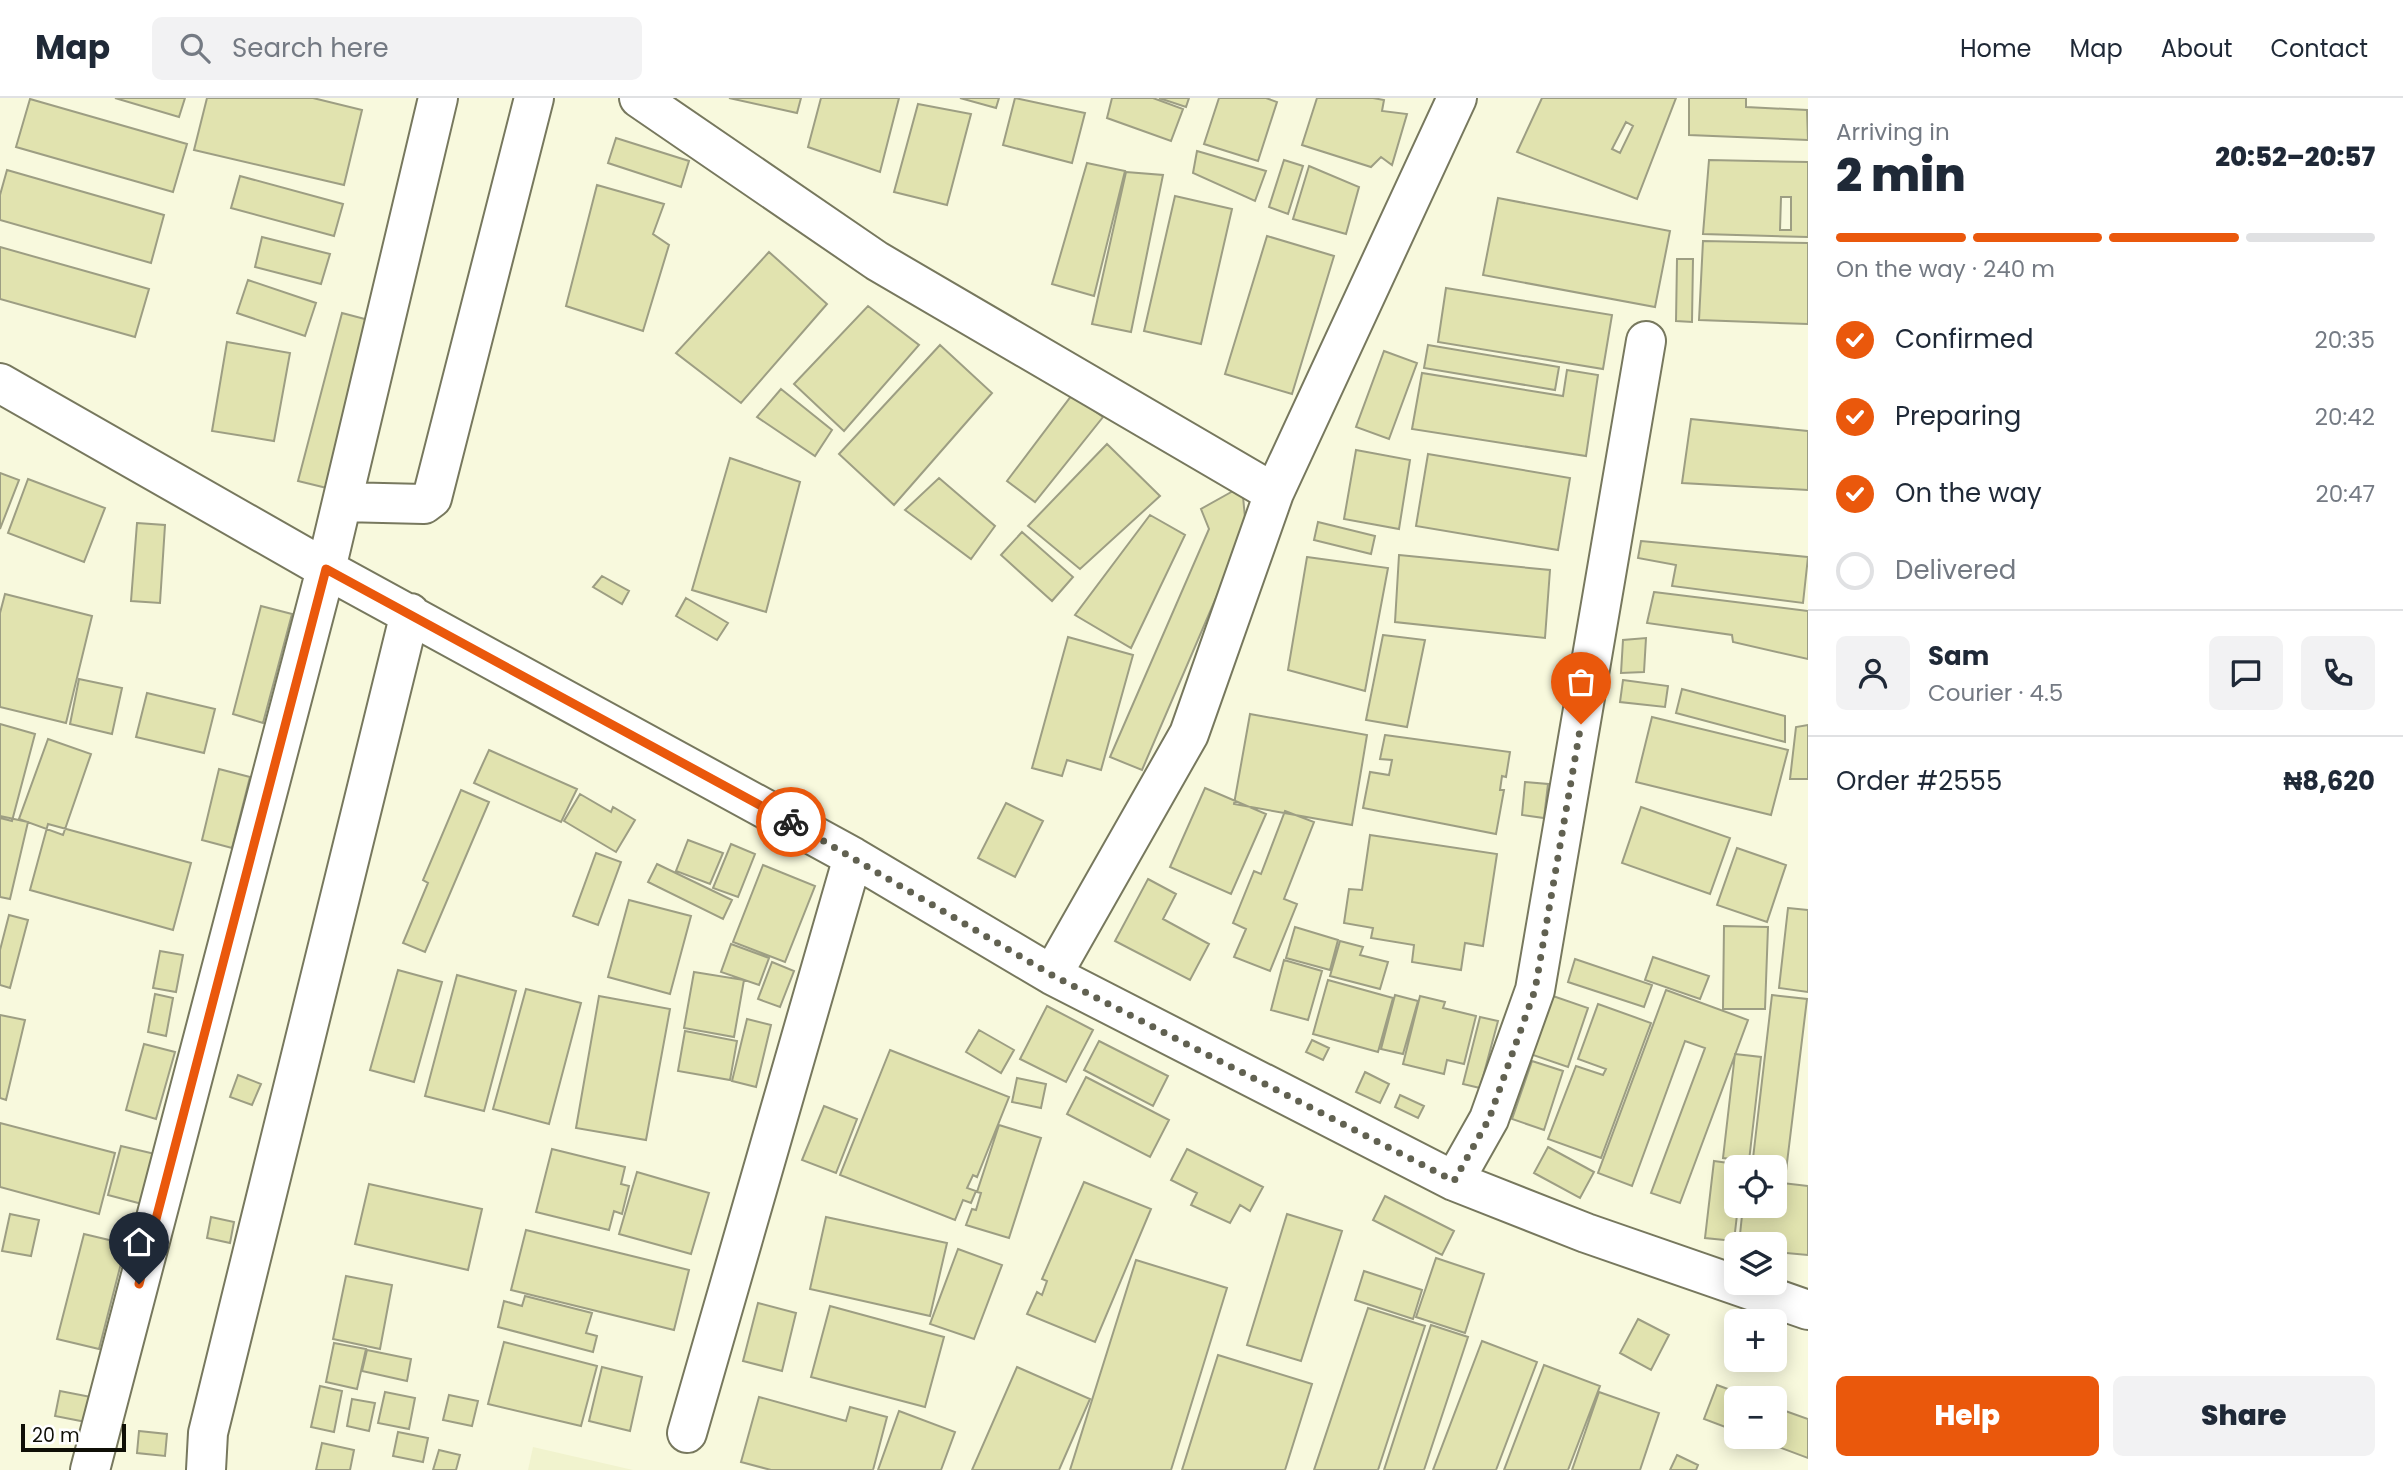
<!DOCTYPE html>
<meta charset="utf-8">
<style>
:root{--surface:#fff;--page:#f2f2f3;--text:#1f2937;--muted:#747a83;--line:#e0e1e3;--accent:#ea580c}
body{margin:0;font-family:Poppins,sans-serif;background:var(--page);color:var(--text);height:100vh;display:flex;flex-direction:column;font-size:26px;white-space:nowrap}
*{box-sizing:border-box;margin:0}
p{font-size:23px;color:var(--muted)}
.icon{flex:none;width:38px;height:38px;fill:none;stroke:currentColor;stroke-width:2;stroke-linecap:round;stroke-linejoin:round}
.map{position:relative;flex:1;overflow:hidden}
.panel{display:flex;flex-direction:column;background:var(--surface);width:595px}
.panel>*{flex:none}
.fabs{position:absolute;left:1724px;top:1057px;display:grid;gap:14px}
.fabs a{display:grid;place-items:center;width:63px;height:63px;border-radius:10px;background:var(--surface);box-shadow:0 4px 18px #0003;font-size:35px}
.scale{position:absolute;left:21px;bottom:18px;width:105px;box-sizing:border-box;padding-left:7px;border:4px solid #0f0f06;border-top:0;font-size:19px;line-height:24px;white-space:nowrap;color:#0f0f06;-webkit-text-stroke:5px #fff;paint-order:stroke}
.pin{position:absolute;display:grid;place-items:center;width:60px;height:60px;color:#fff;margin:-72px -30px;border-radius:50% 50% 50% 0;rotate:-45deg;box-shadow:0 0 7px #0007}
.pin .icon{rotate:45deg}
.courier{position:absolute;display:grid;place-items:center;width:70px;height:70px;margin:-35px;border:5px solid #ea580c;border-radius:50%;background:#fff;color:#222;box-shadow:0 2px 9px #0007}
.headline em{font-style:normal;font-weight:800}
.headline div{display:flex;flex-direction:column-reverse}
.headline{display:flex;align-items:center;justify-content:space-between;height:119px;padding:0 28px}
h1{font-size:46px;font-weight:800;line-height:52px}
.bar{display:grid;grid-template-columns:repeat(4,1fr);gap:10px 7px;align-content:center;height:84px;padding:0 28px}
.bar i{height:9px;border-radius:5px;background:var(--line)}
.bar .active{background:var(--accent)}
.bar p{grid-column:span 4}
.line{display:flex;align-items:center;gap:18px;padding:0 28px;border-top:2px solid var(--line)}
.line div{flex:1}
.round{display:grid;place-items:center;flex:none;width:74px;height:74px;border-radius:10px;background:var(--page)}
ol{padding:0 28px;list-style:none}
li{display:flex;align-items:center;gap:21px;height:77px}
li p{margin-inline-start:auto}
li .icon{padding:7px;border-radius:50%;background:var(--accent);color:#fff;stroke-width:4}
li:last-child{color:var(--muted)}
li i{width:38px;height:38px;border:4px solid var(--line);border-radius:50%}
.action{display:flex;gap:14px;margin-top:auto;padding:14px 28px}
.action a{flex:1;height:80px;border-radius:10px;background:var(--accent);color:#fff;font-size:28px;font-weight:800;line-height:80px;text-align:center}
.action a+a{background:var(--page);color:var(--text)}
header{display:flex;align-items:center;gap:42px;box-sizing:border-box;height:98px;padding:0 35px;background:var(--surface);border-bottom:2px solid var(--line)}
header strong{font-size:33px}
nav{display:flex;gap:38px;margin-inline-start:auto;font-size:24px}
.search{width:490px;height:63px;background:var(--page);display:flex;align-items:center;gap:18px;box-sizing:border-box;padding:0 24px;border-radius:10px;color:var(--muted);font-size:26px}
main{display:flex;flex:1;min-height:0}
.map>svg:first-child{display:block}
.built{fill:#f1f3ce}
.building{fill:#e1e3af;stroke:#9d9e83;stroke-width:2;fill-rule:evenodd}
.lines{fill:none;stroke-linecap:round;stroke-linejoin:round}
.minor-casing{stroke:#77785e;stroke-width:42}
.minor{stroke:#fff;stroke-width:38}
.done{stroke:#616151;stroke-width:7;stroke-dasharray:0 12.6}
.route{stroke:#ea580c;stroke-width:9}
</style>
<header>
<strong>Map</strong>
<div class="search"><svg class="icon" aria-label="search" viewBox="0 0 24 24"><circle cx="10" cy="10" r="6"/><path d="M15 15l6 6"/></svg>Search here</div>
<nav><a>Home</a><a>Map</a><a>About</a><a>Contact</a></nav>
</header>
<main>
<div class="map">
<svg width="1808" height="1372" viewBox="0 0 1808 1372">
<rect width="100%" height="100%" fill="#f8f9dd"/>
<path class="built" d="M533 1349 633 1372H528Z"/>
<path class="building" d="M115 0H185L179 19Z
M207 0H313L362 12 344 87 194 52Z
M729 0H801L797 15Z
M821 0H899L880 74 808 49Z
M960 0H999L996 10Z
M1015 0 1085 15 1072 65 1003 47Z
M1112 0H1153L1183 11 1171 43 1107 20Z
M1159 0H1189L1186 9Z
M1219 0H1266L1277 4 1258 63 1204 46Z
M1317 0H1373L1384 2 1382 13 1407 16 1392 67 1381 59 1371 69 1302 47Z
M1542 0H1676L1637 101 1517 54ZM1626 24 1633 28 1620 55 1612 51Z
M1689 0H1746V9L1807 12 1808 42 1689 37Z
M30 1 187 46 173 94 16 49Z
M918 6 971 16 947 107 894 94Z
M616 40 689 63 681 89 608 65Z
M1197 53 1266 73 1255 103 1193 75Z
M1284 62 1303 68 1288 116 1269 109Z
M1709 62 1808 64V139L1703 136ZM1781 99H1791V132H1780Z
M1087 65 1125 73 1094 198 1052 186Z
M1309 68 1359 89 1346 136 1293 121Z
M7 72 164 117 151 165 0 122V97Z
M1126 74 1163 77 1131 234 1092 226Z
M240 78 343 106 334 138 231 110Z
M597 87 664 106 653 136 669 147 643 233 566 208Z
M1175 98 1232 111 1201 246 1144 233Z
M1498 100 1670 133 1655 209 1483 177Z
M1267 138 1334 158 1292 296 1225 276Z
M262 139 330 156 321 186 255 169Z
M1703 143 1808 145V226L1699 222Z
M0 149 149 191 135 239 0 201Z
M769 154 827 206 741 305 676 255Z
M1677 161H1693L1692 224 1676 223Z
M248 182 316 205 305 238 237 215Z
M1446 190 1612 217 1603 271 1438 244Z
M868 208 919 247 844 333 794 286Z
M342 215 380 225 335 392 298 383Z
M227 244 290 255 274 343 212 333Z
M940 247 992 295 894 407 839 356Z
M1428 247 1559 269 1555 292 1424 270Z
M1384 253 1417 265 1389 341 1356 329Z
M1567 272 1598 277 1586 358 1412 331 1422 275 1563 298Z
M781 291 832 332 815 358 757 319Z
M1072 297 1103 319 1035 404 1007 383Z
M1691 321 1808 333V392L1682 385Z
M1107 346 1160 398 1080 471 1028 428Z
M1356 352 1410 362 1399 431 1344 421Z
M1428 356 1570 380 1558 452 1416 428Z
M730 360 800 384 766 514 692 492Z
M0 375 19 382 0 431Z
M939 380 995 428 971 461 905 412Z
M28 381 105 410 84 464 8 435Z
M1242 388 1246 430 1142 672 1110 659 1209 431 1201 411Z
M1150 417 1185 437 1131 550 1075 517Z
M1318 424 1375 438 1371 456 1314 442Z
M137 425 165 427 160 505 131 503Z
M1022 434 1073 479 1052 503 1001 457Z
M1641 443 1808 459 1803 505 1672 488 1676 467 1638 460Z
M1399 457 1550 472 1545 540 1395 524Z
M1307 459 1388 470 1365 593 1288 572Z
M602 478 629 493 622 506 593 489Z
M1654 494 1808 513V561L1733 544 1732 537 1647 525Z
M5 496 92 518 66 625 0 609V515Z
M686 500 728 525 717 542 676 518Z
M261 508 292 516 263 625 233 616Z
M1383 537 1425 542 1407 629 1366 622Z
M1068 539 1133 557 1101 672 1067 662 1062 678 1032 670Z
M1646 540 1644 574 1621 575 1623 542Z
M79 581 122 590 112 636 70 626Z
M1623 582 1668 588 1665 609 1620 604Z
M1682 591 1785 618V644L1676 615Z
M147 595 215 611 204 655 136 639Z
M1250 616 1367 637 1352 727 1234 706Z
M1652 619 1788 652 1771 717 1636 684Z
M0 626 35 636 12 723 0 720Z
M1808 627V681H1790L1796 629Z
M1385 637 1510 654 1506 679 1502 678 1500 692H1504L1496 736 1363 710 1370 674 1389 677 1392 662 1380 661Z
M48 641 91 656 63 737 19 721Z
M489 652 577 691 561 724 474 685Z
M219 671 250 679 232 750 202 742Z
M1525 684 1548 686 1544 720 1522 717Z
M1205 690 1266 716 1231 796 1170 769Z
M461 692 489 704 425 854 403 845 428 785 423 782Z
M580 696 611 714 613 709 635 722 616 754 564 723Z
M1006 705 1043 723 1015 779 978 760Z
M1641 709 1730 740 1710 796 1622 765Z
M1285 713 1314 724 1284 801 1297 806 1270 873 1234 859 1246 831 1233 825 1254 773 1261 776Z
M0 718 28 724 10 801 0 799Z
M48 726 191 765 173 832 30 792Z
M1370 737 1497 756 1483 848 1465 845 1461 872 1412 864 1414 847 1371 840 1373 830 1344 825 1349 791 1362 792Z
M688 742 723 755 710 786 676 773Z
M731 746 755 756 738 799 713 790Z
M1737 750 1786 767 1767 824 1717 807Z
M596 755 621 764 598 827 573 818Z
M657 766 732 802 723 821 648 784Z
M763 767 815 788 785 864 733 844Z
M1148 781 1176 796 1163 821 1209 846 1190 882 1115 843Z
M629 802 691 818 670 896 608 879Z
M1788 810 1808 812V894L1779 890Z
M9 817 28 822 10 890 0 887V852Z
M1724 828 1768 829 1765 911H1723Z
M1295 829 1338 842 1330 872 1286 860Z
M1340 843 1363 849 1360 857 1388 864 1380 891 1330 878Z
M731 846 769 860 759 887 721 874Z
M160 853 183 857 176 894 153 890Z
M1653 859 1709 878 1700 901 1645 882Z
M1575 861 1652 887 1644 909 1568 884Z
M1284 862 1322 873 1308 922 1271 912Z
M772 864 794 873 780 909 758 901Z
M398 872 442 884 414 984 370 972Z
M694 874 744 882 734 939 684 930Z
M457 877 516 893 484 1013 425 998Z
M1328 882 1393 900 1378 954 1313 936Z
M526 891 581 905 549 1026 493 1011Z
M1666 892 1748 922 1680 1105 1651 1095 1705 950 1685 943 1632 1088 1598 1075Z
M155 896 173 900 166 938 148 934Z
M1395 897 1418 903 1403 956 1381 951Z
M1550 897 1588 910 1568 969 1530 956Z
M1772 897 1807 901 1786 1073 1774 1069H1752Z
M599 898 670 911 646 1042 576 1030Z
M1420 898 1445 904 1443 910 1476 918 1464 966 1447 962 1444 976 1403 966Z
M1598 906 1651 925 1601 1060 1548 1041 1576 968 1603 977 1606 971 1578 961Z
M1047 908 1093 932 1066 984 1020 961Z
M0 917 25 922 6 1002 0 1000Z
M1480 919 1498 923 1480 990 1463 986Z
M747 921 771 927 756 989 732 983Z
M979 932 1014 952 1001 975 966 954Z
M685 933 737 943 730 982 678 973Z
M1312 942 1329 950 1323 962 1306 954Z
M1099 943 1168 978 1153 1008 1084 972Z
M144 946 175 954 156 1021 126 1012Z
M890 952 1009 999 977 1079 973 1077 967 1090 976 1093 971 1105 963 1102 955 1122 840 1077Z
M1735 956 1761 959 1749 1063 1723 1060Z
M1532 963 1563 973 1544 1032 1512 1021Z
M1365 974 1389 986 1380 1005 1356 994Z
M238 977 261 986 252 1007 230 999Z
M1086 979 1169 1022 1150 1059 1067 1016Z
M1017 980 1046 986 1041 1010 1012 1004Z
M1400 997 1424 1008 1418 1020 1395 1009Z
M824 1008 857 1021 836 1075 802 1062Z
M0 1025 115 1055 99 1116 0 1089Z
M999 1027 1041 1040 1009 1140 966 1127 972 1111 976 1112 981 1095 977 1094Z
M121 1048 155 1056 142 1106 108 1097Z
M1548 1049 1594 1074 1580 1100 1534 1075Z
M552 1051 625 1069 621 1086 629 1088 622 1116 614 1113 609 1132 536 1114Z
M1187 1051 1263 1089 1250 1113 1240 1107 1230 1125 1191 1107 1197 1095 1171 1082Z
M1714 1063 1743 1067 1736 1069 1738 1108 1734 1143 1705 1140Z
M637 1074 709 1095 691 1156 619 1136Z
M1084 1084 1151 1111 1095 1244 1027 1216 1037 1194 1042 1197 1047 1183 1042 1181Z
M1774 1084 1808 1088V1157L1774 1154V1146H1739L1743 1108H1774Z
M369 1086 482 1111 468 1172 355 1146Z
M1385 1098 1454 1133 1442 1157 1373 1122Z
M10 1116 39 1122 31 1158 2 1153Z
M1287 1116 1342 1133 1301 1263 1247 1247Z
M211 1119 234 1124 230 1145 207 1140Z
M826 1119 947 1145 930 1218 810 1191Z
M526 1132 689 1172 674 1232 511 1192Z
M84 1136 126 1146 99 1251 57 1241Z
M958 1151 1002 1167 974 1241 930 1226Z
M1436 1160 1484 1176 1465 1235 1416 1219Z
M1136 1162 1227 1190 1171 1372H1070Z
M1364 1173 1422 1192 1413 1221 1355 1202Z
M346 1178 392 1187 380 1251 333 1241Z
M525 1198 592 1215 586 1235 597 1238 593 1254 498 1229 504 1203 522 1208Z
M758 1205 796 1215 782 1273 743 1263Z
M830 1208 944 1239 925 1309 811 1279Z
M1368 1210 1425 1228 1378 1372H1314Z
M1638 1221 1669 1237 1651 1272 1620 1255Z
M1431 1227 1468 1239 1424 1372H1384Z
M1482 1243 1537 1264 1496 1372H1433Z
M504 1244 597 1268 581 1328 488 1306Z
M334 1245 366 1251 357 1291 326 1284Z
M367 1252 411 1261 407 1283 362 1273Z
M1218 1257 1312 1286 1285 1372H1182Z
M1544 1267 1600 1288 1568 1372H1504Z
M602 1269 642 1279 630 1333 589 1323Z
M1017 1269 1090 1301 1059 1372H972Z
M1717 1287 1752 1300H1736V1333L1704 1321Z
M320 1288 342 1293 334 1334 311 1329Z
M60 1293 91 1299 86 1324 55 1318Z
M385 1294 415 1300 409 1331 378 1325Z
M1599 1294 1659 1315 1640 1372H1572Z
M449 1297 478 1303 472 1328 443 1322Z
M759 1299 846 1323 850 1309 887 1319 873 1372H771L741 1364Z
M352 1301 375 1305 369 1333 347 1328Z
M1774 1309 1808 1321V1360L1752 1339H1774Z
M899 1313 955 1334 941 1372H878Z
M139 1333 167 1336 165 1358 137 1355Z
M398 1334 428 1340 423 1364 393 1358Z
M322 1345 354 1352 350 1372H316Z
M439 1352 460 1357 456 1372H433Z
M1677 1357 1698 1367 1696 1372H1670Z"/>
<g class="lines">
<defs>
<path id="minor" d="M639 0 877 163 1274 395
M0 285 326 471 853 759 1052 877 1454 1083 1586 1135 1808 1212
M342 404 424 406 432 400 534 0
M1052 877 1189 636 1274 395 1457 0
M1454 1083 1489 1021 1535 892 1646 243
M687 1335 853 759
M90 1372 326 471 438 0
M206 1372 208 1335 410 515"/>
</defs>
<use href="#minor" class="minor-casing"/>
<use href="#minor" class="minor"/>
</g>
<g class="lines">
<path class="done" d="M791 724 1052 877 1454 1083 1489 1021 1535 892 1581 626"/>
<path class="route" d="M139 1186 326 471 791 724"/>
</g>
</svg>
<div class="fabs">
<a><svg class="icon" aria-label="locate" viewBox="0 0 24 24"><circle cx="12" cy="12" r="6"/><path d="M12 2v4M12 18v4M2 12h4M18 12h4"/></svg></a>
<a><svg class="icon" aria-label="layers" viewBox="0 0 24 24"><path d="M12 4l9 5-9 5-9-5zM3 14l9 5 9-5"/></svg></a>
<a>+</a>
<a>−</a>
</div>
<div class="scale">20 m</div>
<div class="pin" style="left:1581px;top:626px;background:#ea580c"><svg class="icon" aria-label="bag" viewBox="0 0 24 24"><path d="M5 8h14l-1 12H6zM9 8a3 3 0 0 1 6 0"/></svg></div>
<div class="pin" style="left:139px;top:1186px;background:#1f2937"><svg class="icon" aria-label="home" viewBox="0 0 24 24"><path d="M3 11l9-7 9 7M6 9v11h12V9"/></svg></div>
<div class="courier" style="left:791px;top:724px"><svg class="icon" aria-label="bike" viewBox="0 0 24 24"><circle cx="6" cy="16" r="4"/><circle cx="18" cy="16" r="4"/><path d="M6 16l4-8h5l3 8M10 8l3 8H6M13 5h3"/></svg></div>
</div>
<section class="panel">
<div class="headline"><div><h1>2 min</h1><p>Arriving in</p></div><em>20:52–20:57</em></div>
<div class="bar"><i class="active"></i><i class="active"></i><i class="active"></i><i></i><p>On the way · 240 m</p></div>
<ol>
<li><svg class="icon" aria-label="check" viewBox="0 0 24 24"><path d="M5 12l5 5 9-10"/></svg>Confirmed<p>20:35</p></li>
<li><svg class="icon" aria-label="check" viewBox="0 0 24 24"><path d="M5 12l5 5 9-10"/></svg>Preparing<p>20:42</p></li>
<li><svg class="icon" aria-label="check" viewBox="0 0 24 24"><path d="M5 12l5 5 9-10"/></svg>On the way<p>20:47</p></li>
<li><i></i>Delivered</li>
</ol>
<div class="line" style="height:126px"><a class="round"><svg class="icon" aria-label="person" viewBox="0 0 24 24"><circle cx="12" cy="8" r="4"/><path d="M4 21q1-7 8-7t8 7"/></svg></a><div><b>Sam</b><p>Courier · 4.5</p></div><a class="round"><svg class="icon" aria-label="chat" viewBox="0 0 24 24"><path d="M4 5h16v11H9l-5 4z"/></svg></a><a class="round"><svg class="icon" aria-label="phone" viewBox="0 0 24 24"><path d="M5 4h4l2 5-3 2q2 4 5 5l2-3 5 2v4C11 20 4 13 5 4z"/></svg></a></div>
<div class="line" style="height:91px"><div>Order #2555</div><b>₦8,620</b></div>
<div class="action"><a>Help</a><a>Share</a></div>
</section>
</main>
